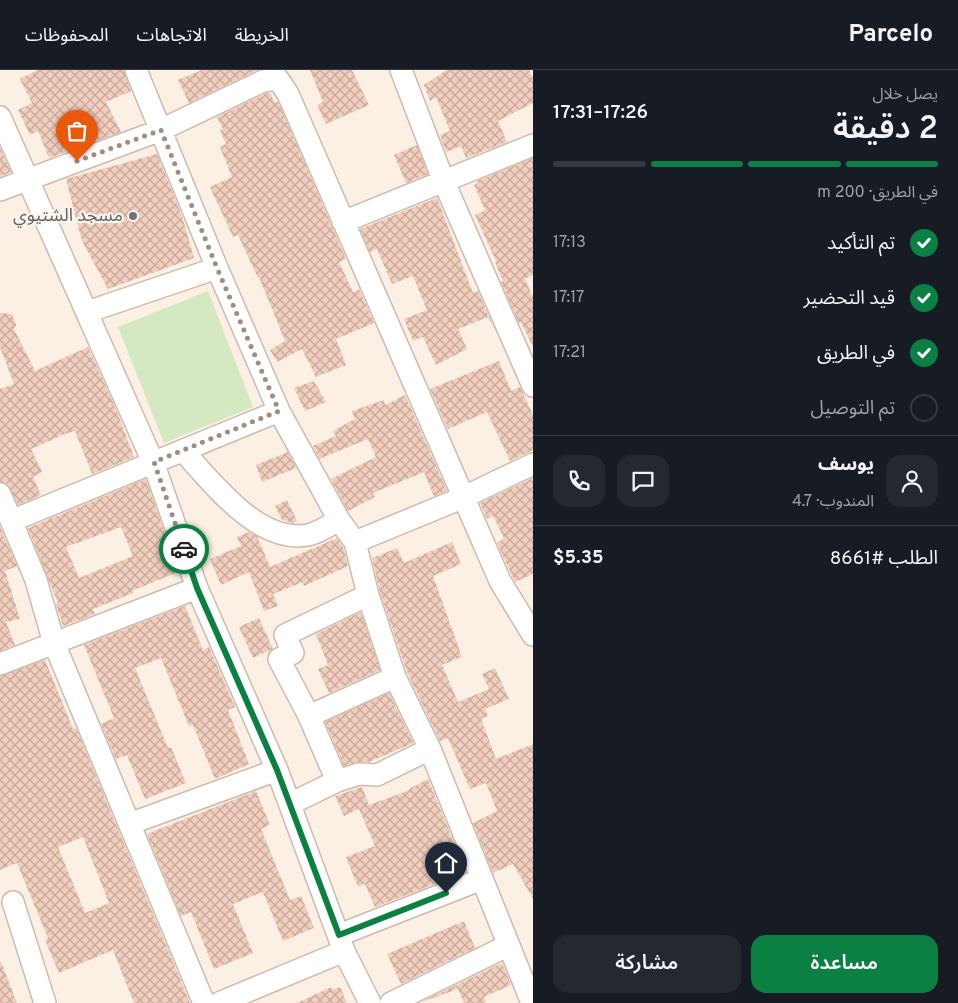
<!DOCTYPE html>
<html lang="ar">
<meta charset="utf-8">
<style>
:root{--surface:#171b24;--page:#242831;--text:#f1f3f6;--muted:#9ea1a6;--line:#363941;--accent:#0b8043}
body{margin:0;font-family:Overpass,"Noto Sans Arabic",sans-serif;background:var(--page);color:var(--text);direction:rtl;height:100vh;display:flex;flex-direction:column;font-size:19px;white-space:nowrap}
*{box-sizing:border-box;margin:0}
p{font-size:16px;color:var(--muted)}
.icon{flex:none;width:28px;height:28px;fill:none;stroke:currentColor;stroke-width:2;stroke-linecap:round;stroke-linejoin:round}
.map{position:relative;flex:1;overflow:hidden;direction:ltr}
.panel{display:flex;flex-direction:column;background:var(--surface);width:425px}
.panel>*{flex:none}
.pin{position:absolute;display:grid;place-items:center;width:42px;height:42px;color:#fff;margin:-51px -21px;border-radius:50% 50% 50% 0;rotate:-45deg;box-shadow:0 0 5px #0007}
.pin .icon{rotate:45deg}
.courier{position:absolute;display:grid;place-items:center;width:50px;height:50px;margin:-25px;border:4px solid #0b8043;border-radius:50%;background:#fff;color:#222;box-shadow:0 1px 6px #0007}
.summary em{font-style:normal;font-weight:600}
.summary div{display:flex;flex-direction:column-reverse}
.summary{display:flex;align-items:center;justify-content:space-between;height:85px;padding:0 20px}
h1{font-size:32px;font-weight:600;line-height:38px}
.bar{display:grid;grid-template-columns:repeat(4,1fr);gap:8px 5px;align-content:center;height:60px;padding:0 20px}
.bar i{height:6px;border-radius:4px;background:var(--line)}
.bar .selected{background:var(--accent)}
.bar p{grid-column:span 4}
.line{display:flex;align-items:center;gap:12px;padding:0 20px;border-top:1px solid var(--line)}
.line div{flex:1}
.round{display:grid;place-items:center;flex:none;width:52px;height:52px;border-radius:15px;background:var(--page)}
ol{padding:0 20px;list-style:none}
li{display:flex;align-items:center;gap:15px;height:55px}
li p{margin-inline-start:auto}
li .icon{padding:5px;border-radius:50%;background:var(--accent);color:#fff;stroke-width:4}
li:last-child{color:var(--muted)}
li i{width:28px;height:28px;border:2px solid var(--line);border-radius:50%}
.action{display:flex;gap:10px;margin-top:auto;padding:10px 20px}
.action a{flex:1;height:58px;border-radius:15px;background:var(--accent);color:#fff;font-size:20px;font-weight:600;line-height:58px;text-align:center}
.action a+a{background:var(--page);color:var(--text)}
header{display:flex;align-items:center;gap:30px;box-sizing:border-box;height:70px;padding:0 25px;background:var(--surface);border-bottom:1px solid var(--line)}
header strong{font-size:24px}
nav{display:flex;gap:28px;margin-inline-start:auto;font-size:18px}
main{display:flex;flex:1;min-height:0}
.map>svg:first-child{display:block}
.green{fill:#d4e8c2}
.building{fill:url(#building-cross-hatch);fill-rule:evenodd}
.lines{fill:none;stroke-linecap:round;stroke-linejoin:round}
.minor-casing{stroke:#cebaad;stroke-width:24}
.minor{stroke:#fff;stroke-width:21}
.done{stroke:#a28c80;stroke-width:5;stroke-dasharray:0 9}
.route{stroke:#0b8043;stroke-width:6}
.worship-dot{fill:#6b7280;stroke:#fef5e9;stroke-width:2}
.labels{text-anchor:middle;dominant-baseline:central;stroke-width:4.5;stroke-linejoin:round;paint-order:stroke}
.worship-label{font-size:18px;fill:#5b616d;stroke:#fef5e9;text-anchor:end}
</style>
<header>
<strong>Parcelo</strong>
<nav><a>الخريطة</a><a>الاتجاهات</a><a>المحفوظات</a></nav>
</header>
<main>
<section class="panel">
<div class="summary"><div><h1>2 دقيقة</h1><p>يصل خلال</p></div><em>17:26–17:31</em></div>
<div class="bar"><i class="selected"></i><i class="selected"></i><i class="selected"></i><i></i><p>في الطريق · 200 m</p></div>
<ol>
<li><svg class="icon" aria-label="check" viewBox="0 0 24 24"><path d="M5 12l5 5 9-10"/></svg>تم التأكيد<p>17:13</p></li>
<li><svg class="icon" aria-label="check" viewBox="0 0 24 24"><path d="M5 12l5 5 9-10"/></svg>قيد التحضير<p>17:17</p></li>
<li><svg class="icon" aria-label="check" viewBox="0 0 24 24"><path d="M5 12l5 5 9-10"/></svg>في الطريق<p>17:21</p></li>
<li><i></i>تم التوصيل</li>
</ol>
<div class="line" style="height:90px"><a class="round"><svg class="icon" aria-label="person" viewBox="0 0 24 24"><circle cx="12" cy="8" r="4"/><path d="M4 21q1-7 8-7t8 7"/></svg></a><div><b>يوسف</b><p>المندوب · 4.7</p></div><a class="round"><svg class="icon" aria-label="chat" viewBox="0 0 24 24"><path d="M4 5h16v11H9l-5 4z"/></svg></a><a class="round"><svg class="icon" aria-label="phone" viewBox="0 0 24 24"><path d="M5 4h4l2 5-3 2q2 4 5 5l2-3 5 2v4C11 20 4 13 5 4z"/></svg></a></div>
<div class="line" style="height:65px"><div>الطلب #8661</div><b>$5.35</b></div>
<div class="action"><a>مساعدة</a><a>مشاركة</a></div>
</section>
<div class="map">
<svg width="533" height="933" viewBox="0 0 533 933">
<defs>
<pattern id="building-cross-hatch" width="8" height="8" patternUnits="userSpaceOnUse" patternTransform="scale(1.25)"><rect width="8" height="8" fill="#f0cdbc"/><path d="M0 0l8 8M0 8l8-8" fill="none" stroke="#c7a99b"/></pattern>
</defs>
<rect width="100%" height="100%" fill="#fbf0e3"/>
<path class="green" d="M208 221 253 337 164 373 118 257Z"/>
<path class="building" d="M38 0H124L131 21 106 32 121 62 49 88 38 61 30 65 18 40 32 33 20 9Z
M202 0H257L189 33 178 10Z
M310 0H352L369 35 326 54 317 35 323 32Z
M447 0H529L533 8V33L498 51 507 72 466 88 461 76 446 82 440 65 450 61 436 27 430 31 424 15Z
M267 23H270L275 33 278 31 346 189 339 192 353 222 359 219 374 253 336 269 346 295 316 307 302 279 277 292 270 280 285 271 259 207 258 208 238 165 233 167 210 117 232 107 220 77 226 74 220 60 223 59 217 47Z
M417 75 428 104 406 113 394 85Z
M0 78 11 102 0 107Z
M157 84 182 146 194 188 108 219 82 171 66 109Z
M533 88V205L525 209 533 227V277L521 252 519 253 501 212 503 211 495 192 496 191 475 145 485 140 474 115 478 113 477 111Z
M437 128 473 223 478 221 496 263 488 247 458 259 467 279 436 295 423 267 413 271 404 249 427 240 413 206 392 214 377 179 370 182 360 159Z
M0 243 12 244 16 255 14 259 35 301 88 277 116 339 134 387 92 404 75 361 65 364 31 379 42 402 33 407 41 425 18 435 8 414 0 412V319L14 314 0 277Z
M499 291 511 321 520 317 533 345V380L510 391 487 342 448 359 430 319Z
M314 311 326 332 305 341 294 318Z
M405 325 447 421 434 426 424 402 373 423 375 427 348 441 331 409 376 387 368 369 319 389 313 376 336 366 333 361 355 349 352 341 384 330 385 335Z
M288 382 296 398 262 412 256 395Z
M533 408V504L515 512 497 473 504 468 493 446 487 449 480 433Z
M146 409 178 502 132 521 133 523 93 539 95 544 63 556 56 534 58 533 28 458ZM121 457 133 486 79 508 66 477Z
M287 430 297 451 293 453 282 450 275 436Z
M0 457 17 496 5 501 20 549 6 552 15 575 0 581Z
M249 462 257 466 270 497 337 468 343 477 348 496 304 516 303 512 273 524 278 536 264 541 249 502 221 515 210 489 241 476 237 467Z
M452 472 461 494 433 506 462 587 442 595 458 632 489 619 482 604 495 598 509 629 485 639 488 646 481 649 496 689 533 674V829L513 794 493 803 473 753 497 741 486 713 470 719 448 668 440 671 407 602 380 522 372 488 397 478 404 493Z
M185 536 203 580 209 577 235 637 228 640 249 694 215 709 193 655 189 656 161 588 135 598 168 678 171 677 186 713 145 729 127 685 116 689 101 654 114 648 84 575Z
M361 542 380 600 329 623 318 599 328 595 316 564Z
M259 548 273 579 253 588 239 557Z
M45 590 73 659 76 658 190 933H134L113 880 59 903 45 870 48 868 17 793 0 800V606ZM83 767 109 833 85 843 58 777Z
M389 623 413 673 369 692H356L344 696 325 652Z
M428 709 466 802 375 837 365 814 358 817 346 787 375 776 359 739 344 746 335 726 362 717 369 735 410 720 409 719Z
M256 721 270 755 261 759 290 830 301 826 314 858 283 871 263 822 233 834 253 883 214 899 191 842 181 846 147 764Z
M464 851 475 878 401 914 387 884Z
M0 892H1L17 933H0Z
M502 893 511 915 484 927 486 933H464L458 919 419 933Z
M331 917 332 920 340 917 347 933H297Z"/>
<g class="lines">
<defs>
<path id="minor" d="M136 0 217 198 279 341 339 450 355 472 368 525 395 607 430 679 532 933
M401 0 444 112 533 316
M0 47 153 392 197 518 277 700 344 881 370 933
M0 120 161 60 263 11 278 9 288 24 500 511 533 565
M343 152 533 75
M87 242 217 198
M183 381C213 413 258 474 308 465 318 463 330 455 339 450
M0 424 36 510 54 573 204 933
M11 451 279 341
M355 472 462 428 533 394
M0 594 197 518
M309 646 395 607
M337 711 309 646 279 589 293 583 285 565 368 525
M290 734 337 711 359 704 377 705 430 679
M129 754 277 700
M13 832 45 933
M339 865 482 809
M219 933 344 881
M391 933 509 875"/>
</defs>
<use href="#minor" class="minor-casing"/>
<use href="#minor" class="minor"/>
</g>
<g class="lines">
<path class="done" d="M77 91 161 60 217 198 279 341 154 392 184 479"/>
<path class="route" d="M184 479 197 518 277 700 339 865 446 823"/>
</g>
<circle class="worship-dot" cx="133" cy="146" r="5"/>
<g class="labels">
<g class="worship-label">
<text x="123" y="146">مسجد الشتيوي</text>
</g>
</g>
</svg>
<div class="pin" style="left:77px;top:91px;background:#ea580c"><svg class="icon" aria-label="bag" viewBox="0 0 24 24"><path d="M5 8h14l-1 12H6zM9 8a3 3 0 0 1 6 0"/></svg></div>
<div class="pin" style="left:446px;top:823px;background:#1f2937"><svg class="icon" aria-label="home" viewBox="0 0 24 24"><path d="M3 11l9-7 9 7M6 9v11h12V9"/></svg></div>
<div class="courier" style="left:184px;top:479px"><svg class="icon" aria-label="car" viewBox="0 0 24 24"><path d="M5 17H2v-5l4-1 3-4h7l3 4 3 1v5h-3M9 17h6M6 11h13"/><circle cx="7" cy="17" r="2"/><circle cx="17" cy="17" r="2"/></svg></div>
</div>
</main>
